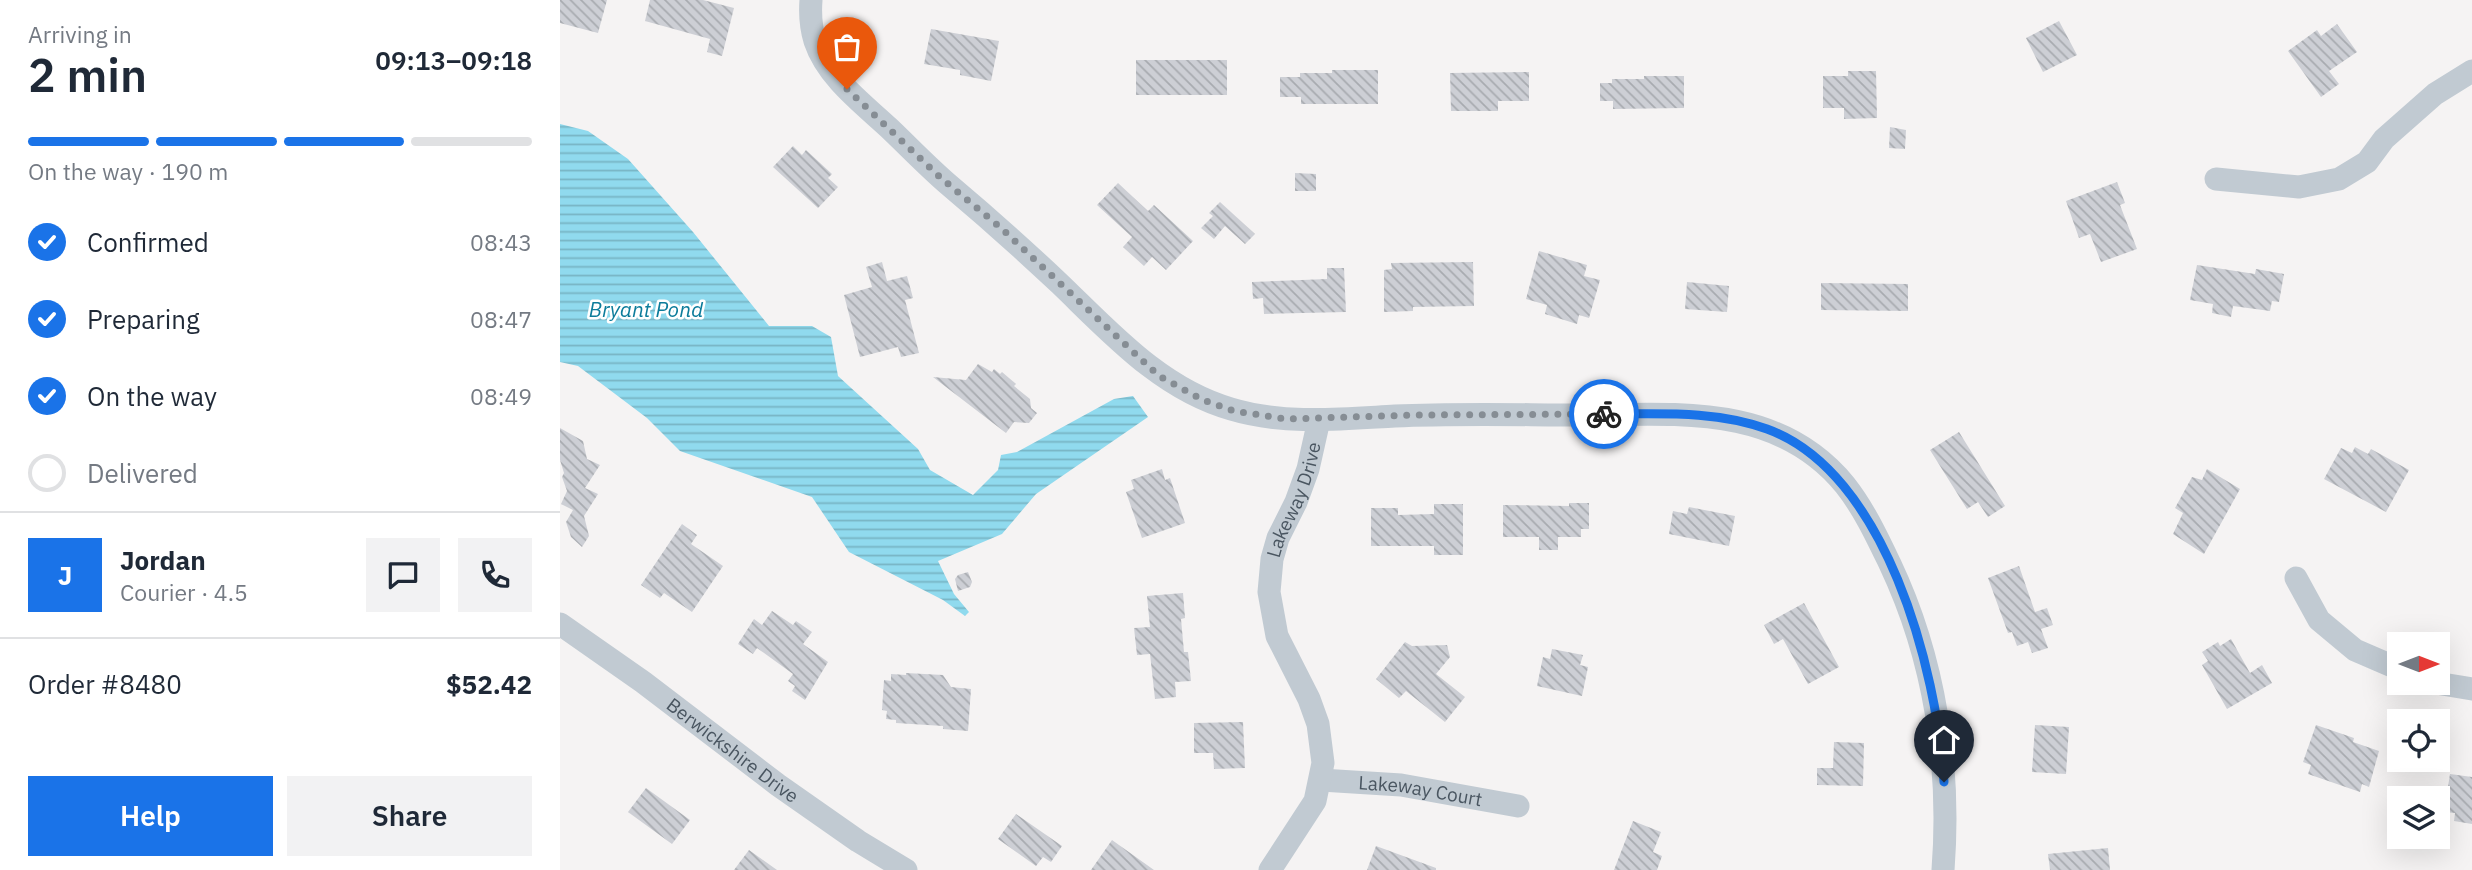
<!DOCTYPE html>
<meta charset="utf-8">
<style>
:root{--surface:#fff;--page:#f2f2f3;--text:#1f2937;--muted:#747a83;--line:#e0e1e3;--accent:#1a73e8}
body{margin:0;font-family:"IBM Plex Sans",sans-serif;background:var(--page);color:var(--text);height:100vh;display:flex;flex-direction:column;font-size:26px;white-space:nowrap}
*{box-sizing:border-box;margin:0}
p{font-size:23px;color:var(--muted)}
.icon{flex:none;width:38px;height:38px;fill:none;stroke:currentColor;stroke-width:2;stroke-linecap:round;stroke-linejoin:round}
.map{position:relative;flex:1;overflow:hidden}
.details{display:flex;flex-direction:column;background:var(--surface);width:560px}
.details>*{flex:none}
.needle{width:46px;rotate:90deg}
.buttons{position:absolute;left:1827px;top:632px;display:grid;gap:14px}
.buttons a{display:grid;place-items:center;width:63px;height:63px;border-radius:0px;background:var(--surface);box-shadow:0 7px 28px #0002;font-size:35px}
.pin{position:absolute;display:grid;place-items:center;width:60px;height:60px;color:#fff;margin:-72px -30px;border-radius:50% 50% 50% 0;rotate:-45deg;box-shadow:0 0 7px #0007}
.pin .icon{rotate:45deg}
.courier{position:absolute;display:grid;place-items:center;width:70px;height:70px;margin:-35px;border:5px solid #1a73e8;border-radius:50%;background:#fff;color:#222;box-shadow:0 2px 9px #0007}
.overview em{font-style:normal;font-weight:600}
.overview div{display:flex;flex-direction:column-reverse}
.overview{display:flex;align-items:center;justify-content:space-between;height:119px;padding:0 28px}
h1{font-size:46px;font-weight:600;line-height:52px}
.bar{display:grid;grid-template-columns:repeat(4,1fr);gap:10px 7px;align-content:center;height:84px;padding:0 28px}
.bar i{height:9px;border-radius:5px;background:var(--line)}
.bar .selected{background:var(--accent)}
.bar p{grid-column:span 4}
.line{display:flex;align-items:center;gap:18px;padding:0 28px;border-top:2px solid var(--line)}
.line div{flex:1}
.round{display:grid;place-items:center;flex:none;width:74px;height:74px;border-radius:0px;background:var(--page)}
ol{padding:0 28px;list-style:none}
li{display:flex;align-items:center;gap:21px;height:77px}
li p{margin-inline-start:auto}
li .icon{padding:7px;border-radius:50%;background:var(--accent);color:#fff;stroke-width:4}
li:last-child{color:var(--muted)}
li i{width:38px;height:38px;border:4px solid var(--line);border-radius:50%}
.action{display:flex;gap:14px;margin-top:auto;padding:14px 28px}
.action a{flex:1;height:80px;border-radius:0px;background:var(--accent);color:#fff;font-size:28px;font-weight:600;line-height:80px;text-align:center}
.action a+a{background:var(--page);color:var(--text)}
main{display:flex;flex:1;min-height:0}
.map>svg:first-child{display:block}
.water{fill:url(#water-rules)}
.building{fill:url(#building-back-hatch)}
.lines{fill:none;stroke-linecap:round;stroke-linejoin:round}
.street{stroke:#c1cad2;stroke-width:23}
.done{stroke:#868d94;stroke-width:7;stroke-dasharray:0 12.6}
.route{stroke:#1a73e8;stroke-width:9}
.labels{text-anchor:middle;dominant-baseline:central;stroke-width:5;stroke-linejoin:round;paint-order:stroke}
.street-label{font-size:19px;fill:#4a5661;stroke:#fff}
.water-label{font-size:21px;font-style:italic;fill:#0c7c9b;stroke:#fff}
</style>
<main>
<section class="details">
<div class="overview"><div><h1>2 min</h1><p>Arriving in</p></div><em>09:13–09:18</em></div>
<div class="bar"><i class="selected"></i><i class="selected"></i><i class="selected"></i><i></i><p>On the way · 190 m</p></div>
<ol>
<li><svg class="icon" aria-label="check" viewBox="0 0 24 24"><path d="M5 12l5 5 9-10"/></svg>Confirmed<p>08:43</p></li>
<li><svg class="icon" aria-label="check" viewBox="0 0 24 24"><path d="M5 12l5 5 9-10"/></svg>Preparing<p>08:47</p></li>
<li><svg class="icon" aria-label="check" viewBox="0 0 24 24"><path d="M5 12l5 5 9-10"/></svg>On the way<p>08:49</p></li>
<li><i></i>Delivered</li>
</ol>
<div class="line" style="height:126px"><b class="round" style="background:var(--accent);color:#fff">J</b><div><b>Jordan</b><p>Courier · 4.5</p></div><a class="round"><svg class="icon" aria-label="chat" viewBox="0 0 24 24"><path d="M4 5h16v11H9l-5 4z"/></svg></a><a class="round"><svg class="icon" aria-label="phone" viewBox="0 0 24 24"><path d="M5 4h4l2 5-3 2q2 4 5 5l2-3 5 2v4C11 20 4 13 5 4z"/></svg></a></div>
<div class="line" style="height:91px"><div>Order #8480</div><b>$52.42</b></div>
<div class="action"><a>Help</a><a>Share</a></div>
</section>
<div class="map">
<svg width="1912" height="870" viewBox="0 0 1912 870">
<defs>
<pattern id="water-rules" width="6" height="5" patternUnits="userSpaceOnUse" patternTransform="scale(1.75)"><rect width="6" height="5" fill="#90daee"/><path d="M0 2.5h6" fill="none" stroke="#78b4c4"/></pattern>
<pattern id="building-back-hatch" width="6" height="6" patternUnits="userSpaceOnUse" patternTransform="scale(1.75)"><rect width="6" height="6" fill="#cdcfd5"/><path d="M-1 5l2 2M0 0l6 6M5-1l2 2" fill="none" stroke="#a8abb0"/></pattern>
</defs>
<rect width="100%" height="100%" fill="#f5f3f3"/>
<path class="water" d="M0 124 28 131 68 159 133 232 209 326H252L271 337 278 376 358 449 370 470 413 495 438 470 441 455 457 452 554 399 573 396 588 417 476 494 442 534 378 561 394 594 409 612 405 616 383 600 289 552 252 497 120 451 87 418 18 366 0 362Z"/>
<path class="building" d="M0 0H47L38 33 0 23Z
M90 0H143L174 8 162 56 147 52 150 39 85 21Z
M1499 21 1517 55 1483 72 1466 38Z
M1777 24 1797 52 1769 71 1779 84 1761 97 1728 51 1757 30 1761 36Z
M371 29 439 41 431 81 400 75V70L364 64Z
M576 60H667V95H576Z
M772 70H818V104H741V97H720V77H740V73H772Z
M1288 71H1316L1317 118 1284 119V108H1263V76H1288Z
M969 72V101H938V111H891L890 73Z
M1084 76H1124V108L1053 109V101H1040V83H1052V79H1084Z
M1330 127 1346 130 1345 149 1329 148Z
M233 146 242 155 246 150 272 174 268 178 278 187 258 208 213 167Z
M735 173 756 174V191H735Z
M1557 182 1565 203 1560 205 1577 249 1541 262 1530 234 1519 238 1506 201Z
M558 183 588 211 594 205 633 241 606 270 592 257 584 266 563 247 572 237 537 205Z
M660 202 695 234 685 244 665 226 654 239 641 228 653 216 649 213Z
M979 251 1027 265 1024 276 1040 280 1029 318 1019 315 1017 324 985 314 987 305 966 299Z
M322 262 327 281 347 276 353 298 345 300 359 353 341 357 338 347 300 357 284 295 312 287 306 267Z
M913 262 914 306 853 307V311L824 312V270L832 269 831 263Z
M1637 265 1695 274 1696 269 1724 274 1719 302 1712 301 1710 311 1673 306 1671 317 1652 313 1653 304 1630 300Z
M767 268H784L786 312 704 314 703 298 693 299 692 282 767 279Z
M1127 282 1169 286 1167 312 1125 309Z
M1261 283 1348 284V311L1261 310Z
M418 364 432 372 434 369 440 374 442 372 456 384 454 386 470 399 471 408 477 413 469 423 454 422 446 433 373 377 406 380Z
M0 428 23 441 27 459 40 465 25 488 38 494 24 516 29 536 22 547 11 537 6 522 13 510 1 504 7 491 2 477 4 473 0 460Z
M1399 432 1445 506 1428 517 1418 502 1407 509 1370 450Z
M1795 447 1808 454 1811 449 1849 470 1826 512 1764 479 1781 448 1792 453Z
M602 469 605 480 610 478 625 523 582 538 566 492 574 489 571 480Z
M1647 469 1680 489 1644 554 1613 534 1623 513 1615 508 1632 477 1642 480Z
M1009 503H1029V529H1021V537H998V550H979V537H943V505L1009 506Z
M874 504H903V555H874V546H811V508H838V515L874 514Z
M1129 507 1175 516 1169 546 1109 534 1113 511 1127 514Z
M122 524 137 535 131 544 163 566 132 612 104 593 100 598 81 585Z
M1459 566 1475 612 1487 608 1493 625 1481 629 1488 648 1472 653 1468 642 1457 646 1452 632 1448 633 1428 578Z
M408 572 412 582 410 587 398 591 395 579 398 575Z
M623 593 625 618 621 619 624 652H628L631 681 615 682 616 697 595 699 590 654 577 655 574 628 590 627 587 596Z
M1244 603 1279 667 1248 684 1223 639 1214 644 1204 625Z
M212 611 233 625 236 621 252 632 243 644 268 662 245 700 232 691 235 686 228 681 233 674 197 648 193 654 178 644 194 619 202 625Z
M1671 639 1690 673 1702 665 1712 683 1667 709 1642 665 1648 661 1642 652 1658 642 1660 646Z
M845 642 852 646 887 645 890 657 876 674 905 697 885 722 846 691 839 698 816 679Z
M992 649 1023 655 1020 665 1028 667 1022 696 977 686 983 657 990 659Z
M346 673 383 675 391 687 411 689 408 731 383 729V726L336 723V720L326 719 327 711 322 710 324 680 331 681V674L346 675Z
M683 722 685 768 654 769 653 753H634V723Z
M1475 725 1509 727 1506 774 1472 772Z
M1756 725 1794 738 1793 742 1819 751 1809 787 1802 784 1800 792 1748 774 1751 765 1743 762Z
M1274 742 1304 743 1303 786 1257 785V768H1273Z
M1890 774 1912 777V824L1894 821 1895 813 1884 812Z
M86 788 130 820 112 844 68 812Z
M456 814 502 846 491 862 483 857 476 866 438 839Z
M1073 821 1101 832 1093 852 1102 856 1097 870H1054Z
M552 840 594 870H531Z
M816 846 876 868V870H807Z
M1548 848 1550 870H1490L1488 854Z
M189 850 217 870H174Z"/>
<g class="lines">
<g class="street">
<path d="M251 0C250 13 251 28 255 41 267 77 302 103 329 128 349 147 368 167 389 185 427 217 464 250 500 284 551 333 601 389 671 409 724 425 781 419 835 416 898 413 962 415 1025 415 1119 414 1219 404 1285 485 1304 509 1317 537 1330 564 1375 659 1391 766 1383 870"/>
<path d="M1656 179 1739 187 1779 179 1807 162 1824 139 1875 94 1912 71"/>
<path d="M1736 578 1759 620 1795 650 1839 669"/>
<path id="s1" d="M0 624 83 682 218 785 298 841 346 870"/>
<path d="M1870 682 1912 689"/>
<path id="s2" d="M761 780 841 785 958 806"/>
<path id="s3" d="M710 870 755 801 763 763 758 724 749 699 717 636 709 592 712 559 718 538 736 502 748 469 759 420"/>
</g>
</g>
<g class="lines">
<path class="done" d="M287 89 381 178 441 228 599 376 643 400 674 411 726 419 856 415 1044 414"/>
<path class="route" d="M1044 414C1099 414 1155 410 1207 429 1326 472 1377 669 1384 782"/>
</g>
<g class="labels">
<g class="street-label">
<text stroke="none"><textPath href="#s3" startOffset="399">Lakeway Drive</textPath></text>
<text stroke="none"><textPath href="#s1" startOffset="214">Berwickshire Drive</textPath></text>
<text stroke="none"><textPath href="#s2" startOffset="100">Lakeway Court</textPath></text>
</g>
<g class="water-label">
<text x="86" y="309">Bryant Pond</text>
</g>
</g>
</svg>
<div class="buttons">
<a><svg class="needle" viewBox="-14 -14 28 28"><path d="M0-13l5 13h-10z" fill="#e53935"/><path d="M0 13l5-13h-10z" fill="#747a83"/></svg></a>
<a><svg class="icon" aria-label="locate" viewBox="0 0 24 24"><circle cx="12" cy="12" r="6"/><path d="M12 2v4M12 18v4M2 12h4M18 12h4"/></svg></a>
<a><svg class="icon" aria-label="layers" viewBox="0 0 24 24"><path d="M12 4l9 5-9 5-9-5zM3 14l9 5 9-5"/></svg></a>
</div>
<div class="pin" style="left:287px;top:89px;background:#ea580c"><svg class="icon" aria-label="bag" viewBox="0 0 24 24"><path d="M5 8h14l-1 12H6zM9 8a3 3 0 0 1 6 0"/></svg></div>
<div class="pin" style="left:1384px;top:782px;background:#1f2937"><svg class="icon" aria-label="home" viewBox="0 0 24 24"><path d="M3 11l9-7 9 7M6 9v11h12V9"/></svg></div>
<div class="courier" style="left:1044px;top:414px"><svg class="icon" aria-label="bike" viewBox="0 0 24 24"><circle cx="6" cy="16" r="4"/><circle cx="18" cy="16" r="4"/><path d="M6 16l4-8h5l3 8M10 8l3 8H6M13 5h3"/></svg></div>
</div>
</main>
